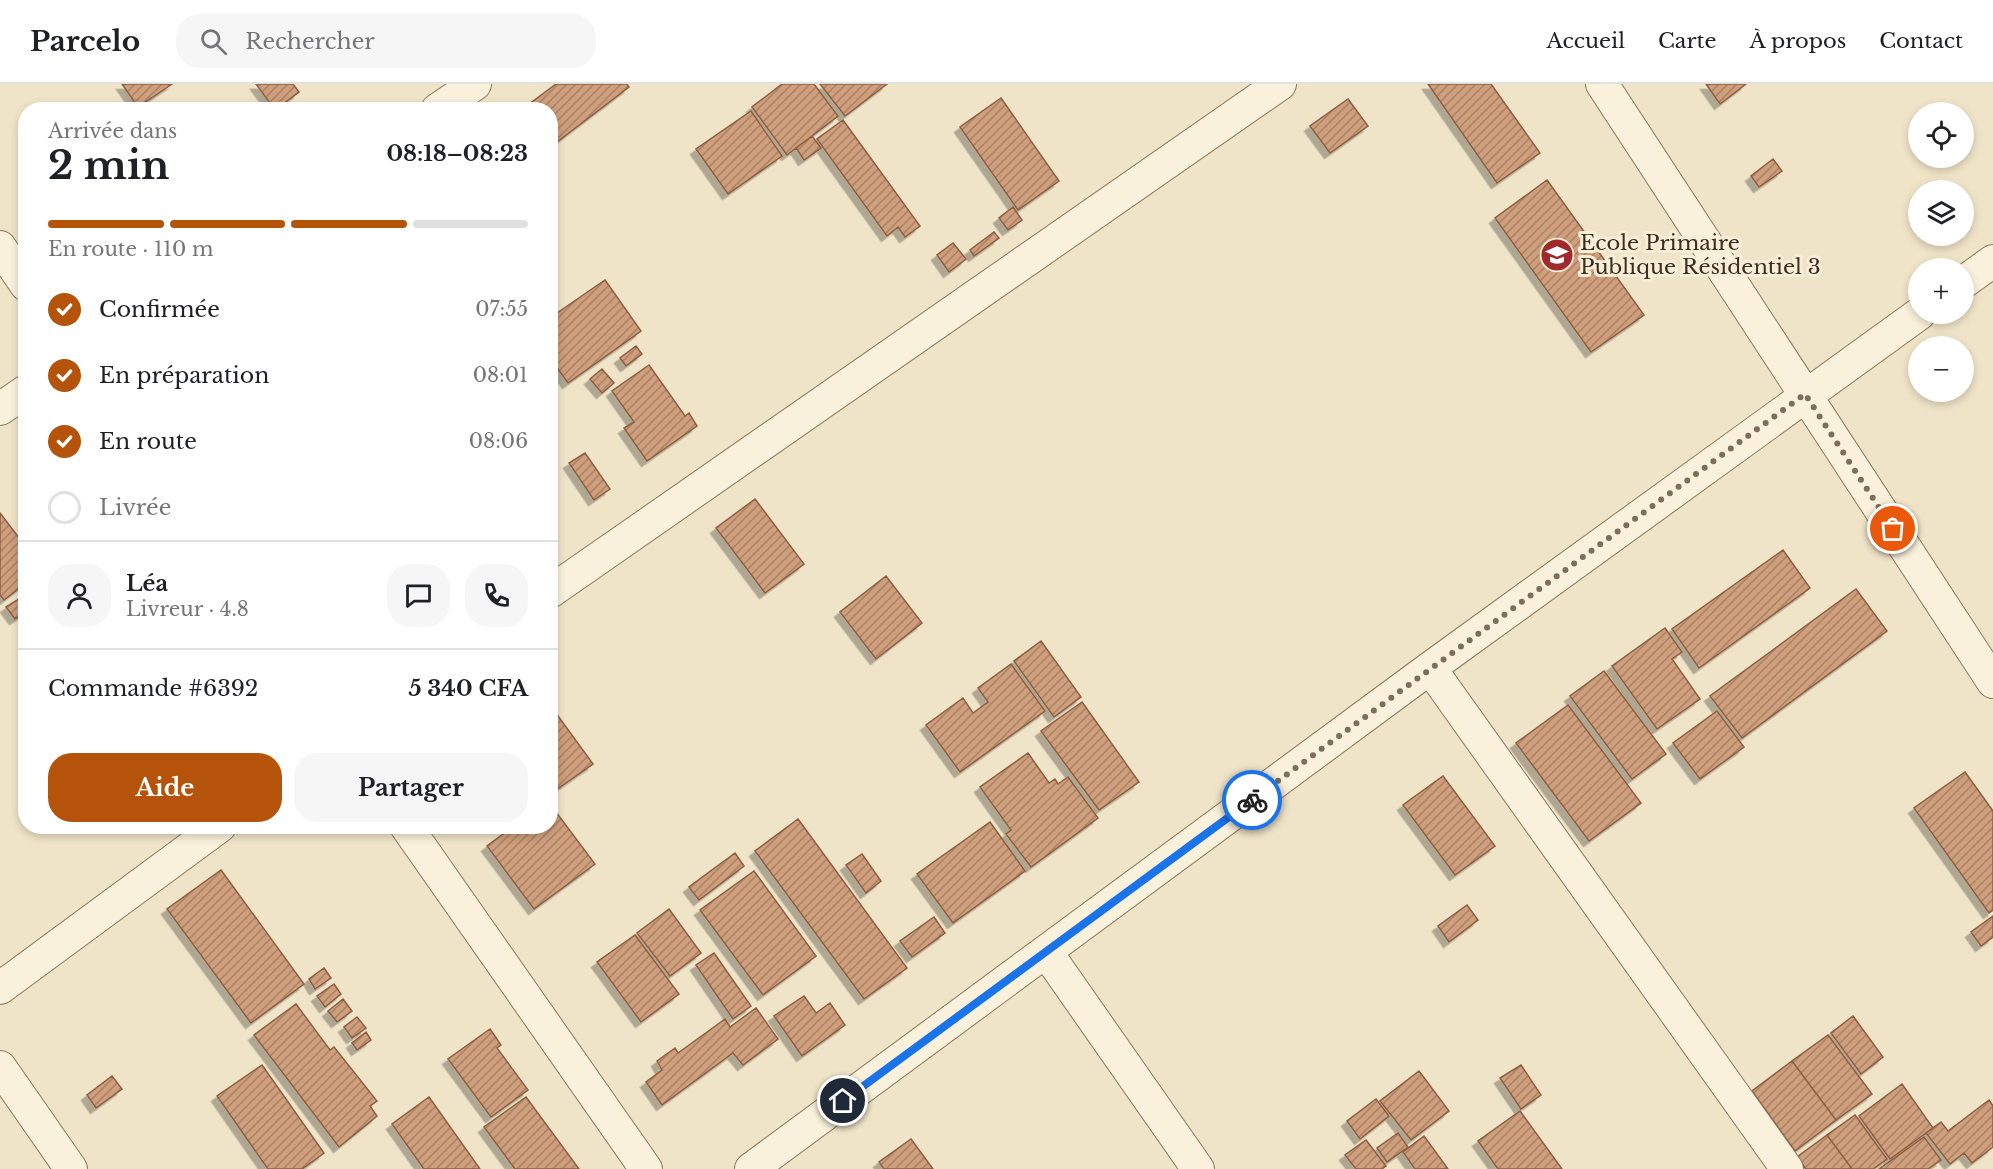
<!DOCTYPE html>
<html lang="fr">
<meta charset="utf-8">
<style>
:root{--surface:#fff;--page:#f6f6f6;--text:#202124;--muted:#757577;--line:#e0e0e0;--accent:#b45309}
body{margin:0;font-family:"Libre Baskerville",serif;background:var(--page);color:var(--text);height:100vh;display:flex;flex-direction:column;font-size:22px;white-space:nowrap}
*{box-sizing:border-box;margin:0}
p{font-size:20px;color:var(--muted)}
.icon{flex:none;width:33px;height:33px;fill:none;stroke:currentColor;stroke-width:2;stroke-linecap:round;stroke-linejoin:round}
.map{position:relative;flex:1;overflow:hidden}
.panel{position:absolute;left:18px;top:18px;width:540px;height:732px;display:flex;flex-direction:column;background:var(--surface);border-radius:24px;box-shadow:0 3px 9px #0003}
.panel>*{flex:none}
.buttons{position:absolute;left:1908px;top:18px;display:grid;gap:12px}
.buttons a{display:grid;place-items:center;width:66px;height:66px;border-radius:50%;background:var(--surface);box-shadow:0 3px 9px #0003;font-size:30px}
.pin{position:absolute;display:grid;place-items:center;width:51px;height:51px;color:#fff;margin:-26px;border:3px solid #fff;border-radius:50%;box-shadow:0 2px 6px #0007}
.courier{position:absolute;display:grid;place-items:center;width:60px;height:60px;margin:-30px;border:4px solid #1a73e8;border-radius:50%;background:#fff;color:#222;box-shadow:0 2px 8px #0007}
.summary em{font-style:normal;font-weight:700}
.summary div{display:flex;flex-direction:column-reverse}
.summary{display:flex;align-items:center;justify-content:space-between;height:102px;padding:0 30px}
h1{font-size:39px;font-weight:700;line-height:45px}
.bar{display:grid;grid-template-columns:repeat(4,1fr);gap:9px 6px;align-content:center;height:72px;padding:0 30px}
.bar i{height:8px;border-radius:4px;background:var(--line)}
.bar .current{background:var(--accent)}
.bar p{grid-column:span 4}
.line{display:flex;align-items:center;gap:15px;padding:0 30px;border-top:2px solid var(--line)}
.line div{flex:1}
.round{display:grid;place-items:center;flex:none;width:63px;height:63px;border-radius:24px;background:var(--page)}
ol{padding:0 30px;list-style:none}
li{display:flex;align-items:center;gap:18px;height:66px}
li p{margin-inline-start:auto}
li .icon{padding:6px;border-radius:50%;background:var(--accent);color:#fff;stroke-width:4}
li:last-child{color:var(--muted)}
li i{width:33px;height:33px;border:3px solid var(--line);border-radius:50%}
.primary-button{display:flex;gap:12px;margin-top:auto;padding:12px 30px}
.primary-button a{flex:1;height:69px;border-radius:24px;background:var(--accent);color:#fff;font-size:24px;font-weight:700;line-height:69px;text-align:center}
.primary-button a+a{background:var(--page);color:var(--text)}
header{display:flex;align-items:center;gap:36px;box-sizing:border-box;height:84px;padding:0 30px;background:var(--surface);border-bottom:2px solid var(--line)}
header strong{font-size:28px}
nav{display:flex;gap:33px;margin-inline-start:auto;font-size:21px}
.search{width:420px;height:54px;background:var(--page);display:flex;align-items:center;gap:15px;box-sizing:border-box;padding:0 21px;border-radius:24px;color:var(--muted);font-size:22px}
.map>svg:first-child{display:block}
.building{fill:url(#building-hatch);stroke:#8d5f41;stroke-width:1.5;filter:url(#shadow)}
.lines{fill:none;stroke-linecap:round;stroke-linejoin:round}
.street-casing{stroke:#8d765c;stroke-width:34}
.street{stroke:#faf1dc;stroke-width:32}
.done{stroke:#7c6e5b;stroke-width:6;stroke-dasharray:0 10.8}
.route{stroke:#1a73e8;stroke-width:8}
.labels{text-anchor:middle;dominant-baseline:central;stroke-width:6;stroke-linejoin:round;paint-order:stroke}
.poi-label{font-size:21px;fill:#3d2e20;stroke:#f7eed8;text-anchor:start}
</style>
<header>
<strong>Parcelo</strong>
<div class="search"><svg class="icon" aria-label="search" viewBox="0 0 24 24"><circle cx="10" cy="10" r="6"/><path d="M15 15l6 6"/></svg>Rechercher</div>
<nav><a>Accueil</a><a>Carte</a><a>À propos</a><a>Contact</a></nav>
</header>
<div class="map">
<svg width="1993" height="1085" viewBox="0 0 1993 1085">
<defs>
<pattern id="building-hatch" width="6" height="6" patternUnits="userSpaceOnUse" patternTransform="scale(1.5)"><rect width="6" height="6" fill="#cf9f7d"/><path d="M-1 1l2-2M0 6l6-6M5 7l2-2" fill="none" stroke="#a98266"/></pattern>
<filter id="shadow"><feDropShadow dx="-5.5" dy="5.5" stdDeviation="0" flood-color="#0004"/></filter>
</defs>
<rect width="100%" height="100%" fill="#f0e4c8"/>
<path class="building" d="M122 0H172L138 23Z
M256 0H293L299 8 275 26Z
M556 0H627L629 3 557 58 550 50V26H532L528 21Z
M782 0H814L838 32 787 71 752 23Z
M820 0H887L845 32Z
M1428 0H1491L1540 69 1497 99Z
M1706 0H1746L1720 20Z
M1001 14 1059 97 1018 126 960 43Z
M1348 15 1368 42 1330 69 1310 42Z
M751 27 782 72 728 110 696 65Z
M843 36 920 142 905 153 898 143 887 152 817 55Z
M812 52 821 64 804 76 796 64Z
M1773 75 1782 87 1759 103 1751 92Z
M1547 96 1644 231 1591 268 1495 134Z
M1013 123 1022 136 1008 146 999 134Z
M994 148 999 154 974 172 970 166Z
M953 159 966 175 949 188 937 171Z
M605 196 641 247 568 299 550 274V234Z
M636 262 642 270 626 282 620 274Z
M649 281 685 332 689 329 697 342 647 377 624 344 634 338 612 307Z
M602 285 614 299 602 309 590 295Z
M585 369 610 405 594 416 569 379Z
M755 415 804 480 765 509 716 444Z
M0 429 26 463V499L4 516 0 511Z
M1783 466 1810 504 1699 584 1672 545Z
M886 492 922 539 876 575 840 528Z
M1856 505 1887 547 1742 654 1710 612Z
M22 513 26 518V528L15 535 6 523Z
M1665 544 1682 568 1672 575 1700 615 1657 645 1612 582Z
M1041 557 1081 613 1054 633 1014 577Z
M1011 580 1045 627 960 688 926 641 963 614 973 629 988 618 978 604Z
M1604 587 1666 670 1632 695 1570 612Z
M1082 618 1139 698 1099 726 1041 647Z
M550 621 593 680 550 710Z
M1568 621 1641 719 1589 757 1516 659Z
M1717 627 1744 663 1700 695 1673 659Z
M1028 669 1049 699 1055 695 1058 700 1068 693 1098 734 1031 783 1006 750 1011 746 980 703Z
M1965 688 1993 727V826L1989 829 1914 724Z
M1443 692 1495 762 1455 791 1403 721Z
M550 720 595 780 534 825 487 762 514 742H550Z
M798 735 907 884 864 915 755 767Z
M990 738 1025 787 953 839 917 790Z
M735 769 744 782 699 816 689 803Z
M862 770 881 797 866 809 846 781Z
M221 786 304 900 251 939 167 825Z
M754 787 816 872 763 911 700 826Z
M1467 821 1478 836 1449 858 1438 842Z
M669 825 701 869 670 892 637 849Z
M1993 832V853L1981 862 1971 848Z
M934 833 945 849 912 873 900 857Z
M635 851 679 910 641 938 597 878Z
M714 869 751 922 733 935 696 881Z
M324 884 331 894 315 905 309 895Z
M334 900 341 910 325 923 317 912Z
M804 912 816 929 830 919 845 941 802 972 774 932Z
M343 915 352 927 337 938 328 927Z
M296 920 330 966 334 963 377 1017 370 1022 377 1032 339 1063 254 951Z
M756 924 778 955 743 981 733 969 662 1021 646 998 662 986 657 977 675 964 678 969 725 935 730 943Z
M1853 932 1883 973 1861 990 1831 949Z
M357 933 366 944 352 954 344 943Z
M490 945 501 961 497 964 528 1006 491 1033 448 975Z
M366 948 371 956 357 966 352 959Z
M1828 951 1872 1010 1836 1036 1792 977Z
M1792 977 1836 1036 1795 1067 1752 1007Z
M262 981 324 1069 302 1085H268L217 1012Z
M1521 981 1541 1011 1521 1025 1500 994Z
M1419 987 1449 1027 1411 1056 1380 1017Z
M112 992 122 1005 96 1024 87 1011Z
M1902 1000 1933 1044 1890 1075 1859 1032Z
M429 1013 480 1085H424L392 1040Z
M526 1013 579 1085H515L484 1043Z
M1376 1015 1389 1032 1360 1055 1347 1037Z
M1989 1016 1993 1022V1063L1972 1079 1964 1069 1950 1080 1926 1049 1941 1038 1948 1047Z
M1520 1027 1562 1085H1498L1478 1057Z
M1855 1031 1887 1075 1873 1085H1852L1827 1051Z
M1398 1049 1408 1063 1387 1078 1377 1064Z
M1827 1051 1852 1085H1806L1797 1073Z
M1424 1052 1448 1085H1415L1403 1068Z
M1924 1053 1941 1076 1928 1085H1879Z
M911 1055 933 1085H884L879 1078Z
M1366 1056 1386 1082 1382 1085H1356L1345 1071Z"/>
<g class="lines">
<defs>
<path id="street" d="M1602 0 1993 598
M437 26 475 0
M0 163 26 201
M1964 198 1993 177
M0 325 26 307
M550 508 1280 0
M1430 584 1787 1085
M406 742 646 1085
M1047 869 1198 1085
M0 904 220 742
M0 983 71 1085
M751 1085 1430 584 1919 230"/>
</defs>
<use href="#street" class="street-casing"/>
<use href="#street" class="street"/>
</g>
<g class="lines">
<path class="done" d="M1252 716 1805 310 1893 445"/>
<path class="route" d="M843 1017 1252 716"/>
</g>
<defs>
<symbol id="school-disc" viewBox="-11 -11 22 22"><circle r="9.5" fill="#9e2a2b" stroke="#f7eed8"/><path d="M0-5L7-2L0 1L-7-2ZM-4 1L0 2.5L4 1V4Q0 6-4 4Z" fill="#fff"/></symbol>
</defs>
<g fill-rule="evenodd">
<use href="#school-disc" x="1538" y="152" width="38" height="38"/>
</g>
<g class="labels">
<g class="poi-label">
<text x="1580" y="159">Ecole Primaire<tspan x="1580" dy="24">Publique Résidentiel 3</tspan></text>
</g>
</g>
</svg>
<div class="buttons">
<a><svg class="icon" aria-label="locate" viewBox="0 0 24 24"><circle cx="12" cy="12" r="6"/><path d="M12 2v4M12 18v4M2 12h4M18 12h4"/></svg></a>
<a><svg class="icon" aria-label="layers" viewBox="0 0 24 24"><path d="M12 4l9 5-9 5-9-5zM3 14l9 5 9-5"/></svg></a>
<a>+</a>
<a>−</a>
</div>
<div class="pin" style="left:1893px;top:445px;background:#ea580c"><svg class="icon" aria-label="bag" viewBox="0 0 24 24"><path d="M5 8h14l-1 12H6zM9 8a3 3 0 0 1 6 0"/></svg></div>
<div class="pin" style="left:843px;top:1017px;background:#1f2937"><svg class="icon" aria-label="home" viewBox="0 0 24 24"><path d="M3 11l9-7 9 7M6 9v11h12V9"/></svg></div>
<div class="courier" style="left:1252px;top:716px"><svg class="icon" aria-label="bike" viewBox="0 0 24 24"><circle cx="6" cy="16" r="4"/><circle cx="18" cy="16" r="4"/><path d="M6 16l4-8h5l3 8M10 8l3 8H6M13 5h3"/></svg></div>
<section class="panel">
<div class="summary"><div><h1>2 min</h1><p>Arrivée dans</p></div><em>08:18–08:23</em></div>
<div class="bar"><i class="current"></i><i class="current"></i><i class="current"></i><i></i><p>En route · 110 m</p></div>
<ol>
<li><svg class="icon" aria-label="check" viewBox="0 0 24 24"><path d="M5 12l5 5 9-10"/></svg>Confirmée<p>07:55</p></li>
<li><svg class="icon" aria-label="check" viewBox="0 0 24 24"><path d="M5 12l5 5 9-10"/></svg>En préparation<p>08:01</p></li>
<li><svg class="icon" aria-label="check" viewBox="0 0 24 24"><path d="M5 12l5 5 9-10"/></svg>En route<p>08:06</p></li>
<li><i></i>Livrée</li>
</ol>
<div class="line" style="height:108px"><a class="round"><svg class="icon" aria-label="person" viewBox="0 0 24 24"><circle cx="12" cy="8" r="4"/><path d="M4 21q1-7 8-7t8 7"/></svg></a><div><b>Léa</b><p>Livreur · 4.8</p></div><a class="round"><svg class="icon" aria-label="chat" viewBox="0 0 24 24"><path d="M4 5h16v11H9l-5 4z"/></svg></a><a class="round"><svg class="icon" aria-label="phone" viewBox="0 0 24 24"><path d="M5 4h4l2 5-3 2q2 4 5 5l2-3 5 2v4C11 20 4 13 5 4z"/></svg></a></div>
<div class="line" style="height:78px"><div>Commande #6392</div><b>5 340 CFA</b></div>
<div class="primary-button"><a>Aide</a><a>Partager</a></div>
</section>
</div>
